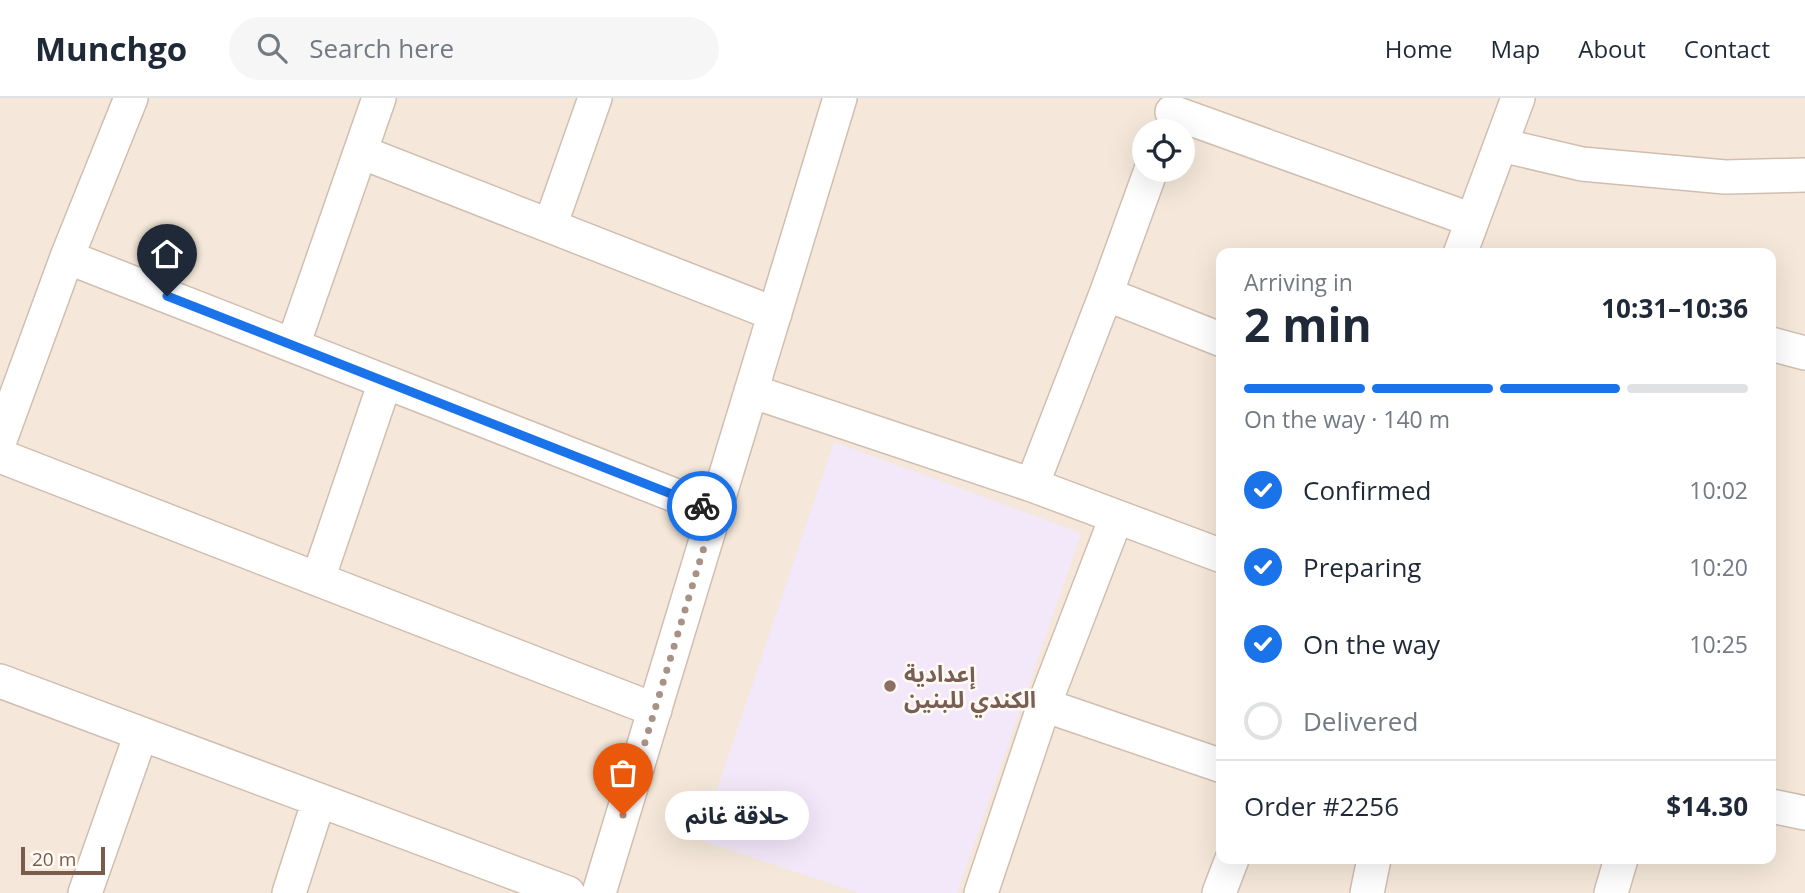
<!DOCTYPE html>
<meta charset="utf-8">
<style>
:root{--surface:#fff;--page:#f6f6f7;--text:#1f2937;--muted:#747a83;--line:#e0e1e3;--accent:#1a73e8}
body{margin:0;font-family:"Open Sans","Noto Sans Arabic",sans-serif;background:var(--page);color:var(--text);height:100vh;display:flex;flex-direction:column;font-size:26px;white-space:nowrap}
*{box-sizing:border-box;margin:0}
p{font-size:23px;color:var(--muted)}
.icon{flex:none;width:38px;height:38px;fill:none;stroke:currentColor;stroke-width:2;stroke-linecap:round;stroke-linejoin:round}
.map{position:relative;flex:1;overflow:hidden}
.sheet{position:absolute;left:1216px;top:150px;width:560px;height:616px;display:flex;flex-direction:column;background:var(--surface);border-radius:14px;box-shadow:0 7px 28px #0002}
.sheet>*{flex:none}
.tools{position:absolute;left:1132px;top:21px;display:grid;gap:14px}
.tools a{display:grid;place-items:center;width:63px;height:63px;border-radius:50%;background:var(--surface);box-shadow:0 7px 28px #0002;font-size:35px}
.scale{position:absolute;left:21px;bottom:18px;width:84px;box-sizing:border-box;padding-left:7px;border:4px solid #7a5c4d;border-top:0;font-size:19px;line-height:24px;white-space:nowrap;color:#7a5c4d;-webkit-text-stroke:5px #fffaf3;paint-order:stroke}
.pin{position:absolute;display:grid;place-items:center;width:60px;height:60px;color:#fff;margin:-72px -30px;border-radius:50% 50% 50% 0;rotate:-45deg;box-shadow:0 0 7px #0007}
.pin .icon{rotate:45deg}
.courier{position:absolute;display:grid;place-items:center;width:70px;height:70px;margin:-35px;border:5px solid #1a73e8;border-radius:50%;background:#fff;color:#222;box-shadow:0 2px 9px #0007}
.bubble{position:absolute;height:49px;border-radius:24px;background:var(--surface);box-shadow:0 7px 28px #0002;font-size:23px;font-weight:700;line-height:49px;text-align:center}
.headline em{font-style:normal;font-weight:700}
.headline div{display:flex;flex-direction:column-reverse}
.headline{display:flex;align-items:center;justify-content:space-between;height:119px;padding:0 28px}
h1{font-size:46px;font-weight:700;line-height:52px}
.bar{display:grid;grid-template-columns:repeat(4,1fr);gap:10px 7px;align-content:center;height:84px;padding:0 28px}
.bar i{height:9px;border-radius:5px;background:var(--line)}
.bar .selected{background:var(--accent)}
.bar p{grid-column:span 4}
.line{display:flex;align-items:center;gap:18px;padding:0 28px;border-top:2px solid var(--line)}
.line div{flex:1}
ol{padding:0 28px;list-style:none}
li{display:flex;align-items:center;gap:21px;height:77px}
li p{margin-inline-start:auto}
li .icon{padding:7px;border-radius:50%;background:var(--accent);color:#fff;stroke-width:4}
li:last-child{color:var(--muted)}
li i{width:38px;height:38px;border:4px solid var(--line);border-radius:50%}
header{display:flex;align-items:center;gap:42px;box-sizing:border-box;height:98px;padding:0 35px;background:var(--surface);border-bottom:2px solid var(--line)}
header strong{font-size:33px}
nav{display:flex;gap:38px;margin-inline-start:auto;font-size:24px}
.search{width:490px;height:63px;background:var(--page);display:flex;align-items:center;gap:18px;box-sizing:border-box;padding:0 24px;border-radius:38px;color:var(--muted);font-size:26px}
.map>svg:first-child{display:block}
.residential{fill:#f5e8da;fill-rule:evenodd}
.education{fill:#f3e8fa}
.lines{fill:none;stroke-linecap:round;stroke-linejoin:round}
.street-casing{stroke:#d1beb0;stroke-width:36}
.street{stroke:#fff;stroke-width:33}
.done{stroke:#a89285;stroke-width:7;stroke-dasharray:0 12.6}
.route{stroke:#1a73e8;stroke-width:9}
.education-dot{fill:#8d6e63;stroke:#fffaf3;stroke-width:2.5}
.labels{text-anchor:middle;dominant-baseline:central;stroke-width:5;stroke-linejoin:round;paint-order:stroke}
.education-label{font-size:23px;font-weight:bold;fill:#785e54;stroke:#fffaf3;text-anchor:start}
</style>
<header>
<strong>Munchgo</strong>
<div class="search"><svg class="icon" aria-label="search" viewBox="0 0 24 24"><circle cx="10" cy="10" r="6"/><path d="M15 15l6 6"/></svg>Search here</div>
<nav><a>Home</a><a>Map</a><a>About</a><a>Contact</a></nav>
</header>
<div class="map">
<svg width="1805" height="795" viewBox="0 0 1805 795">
<rect width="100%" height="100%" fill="#fdf6ec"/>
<path class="residential" d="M0 0H1805V795H0ZM1144 33H1183V72H1144ZM1222 156H1771V761H1222Z"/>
<path class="education" d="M834 344 1081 435 957 795H859L700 742Z"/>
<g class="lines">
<defs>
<path id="street" d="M1172 14 1472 122
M1501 47 1582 66 1725 79 1805 77
M361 54 775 216
M550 128 595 0
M1460 156 1518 0
M67 159 715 413
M1106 196 1222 242
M1771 246 1805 255
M293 247 379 0
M751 293 1032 387 1222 458
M0 342 67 159 131 0
M0 358 655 612
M1032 387 1106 196 1151 72
M318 481 385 284
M0 583 568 795
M1044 607 1222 668
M1771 708 1805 715
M85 795 141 636
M289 795 319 702
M599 795 840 0
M981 795 1044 607 1116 420
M1219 795 1232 761
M1367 795 1374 761
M1611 795 1621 761"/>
</defs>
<use href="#street" class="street-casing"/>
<use href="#street" class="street"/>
</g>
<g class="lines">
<path class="done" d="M623 717 715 413 702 408"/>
<path class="route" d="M167 198 702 408"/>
</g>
<circle class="education-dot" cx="890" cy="588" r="7"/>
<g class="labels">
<g class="education-label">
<text x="904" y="575">إعدادية<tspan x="904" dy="26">الكندي للبنين</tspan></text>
</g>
</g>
</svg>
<div class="tools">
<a><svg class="icon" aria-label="locate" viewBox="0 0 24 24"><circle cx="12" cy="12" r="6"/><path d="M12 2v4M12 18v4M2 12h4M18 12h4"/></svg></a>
</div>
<div class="scale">20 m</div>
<div class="pin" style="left:623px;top:717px;background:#ea580c"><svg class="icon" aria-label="bag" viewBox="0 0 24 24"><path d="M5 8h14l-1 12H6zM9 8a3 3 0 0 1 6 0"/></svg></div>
<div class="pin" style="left:167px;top:198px;background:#1f2937"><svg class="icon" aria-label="home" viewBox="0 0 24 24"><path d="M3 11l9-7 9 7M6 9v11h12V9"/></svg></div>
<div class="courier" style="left:702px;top:408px"><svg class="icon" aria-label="bike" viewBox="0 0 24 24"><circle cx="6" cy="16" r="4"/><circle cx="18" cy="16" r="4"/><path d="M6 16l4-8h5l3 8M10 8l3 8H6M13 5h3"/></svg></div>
<div class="bubble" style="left:665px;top:693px;width:144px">حلاقة غانم</div>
<section class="sheet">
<div class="headline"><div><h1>2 min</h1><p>Arriving in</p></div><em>10:31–10:36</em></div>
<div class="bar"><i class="selected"></i><i class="selected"></i><i class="selected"></i><i></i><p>On the way · 140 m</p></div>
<ol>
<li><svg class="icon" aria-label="check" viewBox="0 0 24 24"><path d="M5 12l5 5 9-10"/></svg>Confirmed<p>10:02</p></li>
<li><svg class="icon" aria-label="check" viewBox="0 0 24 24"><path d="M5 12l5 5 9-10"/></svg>Preparing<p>10:20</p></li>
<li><svg class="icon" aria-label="check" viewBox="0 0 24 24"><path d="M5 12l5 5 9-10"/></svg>On the way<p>10:25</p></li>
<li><i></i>Delivered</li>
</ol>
<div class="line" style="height:91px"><div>Order #2256</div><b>$14.30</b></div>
</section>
</div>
